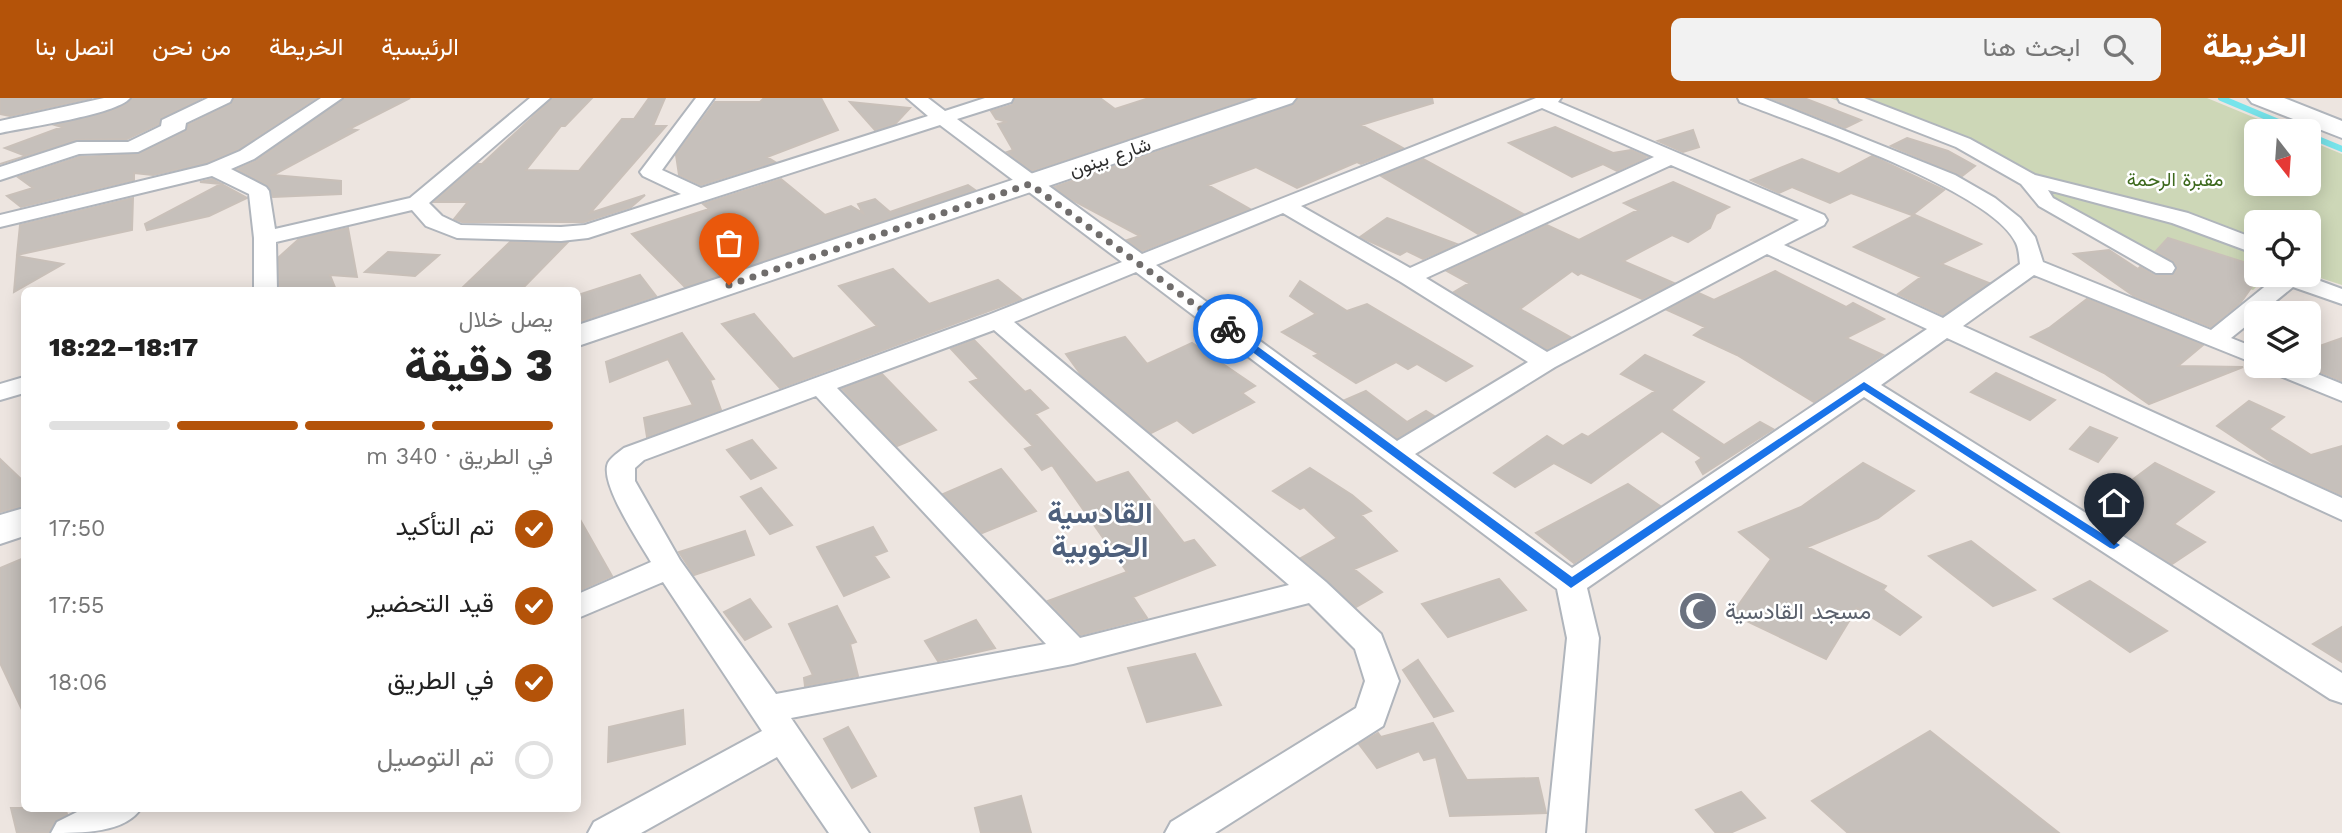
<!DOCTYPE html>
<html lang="ar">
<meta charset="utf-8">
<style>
:root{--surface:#fff;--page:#f2f2f2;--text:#222;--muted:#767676;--line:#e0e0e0;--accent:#b45309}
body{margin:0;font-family:"Work Sans",Vazirmatn,sans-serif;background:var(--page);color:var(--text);direction:rtl;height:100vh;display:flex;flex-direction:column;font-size:26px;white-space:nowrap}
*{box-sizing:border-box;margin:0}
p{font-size:23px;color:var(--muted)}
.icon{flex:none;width:38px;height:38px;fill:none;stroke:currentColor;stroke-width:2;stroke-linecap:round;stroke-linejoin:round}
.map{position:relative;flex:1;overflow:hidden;direction:ltr}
.sheet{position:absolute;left:21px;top:189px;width:560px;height:525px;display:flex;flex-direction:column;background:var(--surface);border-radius:10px;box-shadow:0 4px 18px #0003;direction:rtl}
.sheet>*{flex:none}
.needle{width:46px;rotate:163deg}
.controls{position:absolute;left:2244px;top:21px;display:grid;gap:14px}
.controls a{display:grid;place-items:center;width:77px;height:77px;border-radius:10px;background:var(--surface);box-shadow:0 4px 18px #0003;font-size:35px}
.pin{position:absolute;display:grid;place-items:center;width:60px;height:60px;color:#fff;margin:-72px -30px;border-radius:50% 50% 50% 0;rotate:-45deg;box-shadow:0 0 7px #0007}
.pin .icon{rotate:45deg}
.courier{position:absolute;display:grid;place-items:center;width:70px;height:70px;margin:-35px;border:5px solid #1a73e8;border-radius:50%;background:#fff;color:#222;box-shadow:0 2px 9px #0007}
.head em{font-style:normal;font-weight:800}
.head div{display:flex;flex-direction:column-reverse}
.head{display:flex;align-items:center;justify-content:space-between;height:119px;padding:0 28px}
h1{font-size:46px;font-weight:800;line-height:52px}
.bar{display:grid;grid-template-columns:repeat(4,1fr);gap:10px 7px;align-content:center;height:84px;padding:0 28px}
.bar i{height:9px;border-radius:5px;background:var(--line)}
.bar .current{background:var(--accent)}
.bar p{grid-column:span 4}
ol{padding:0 28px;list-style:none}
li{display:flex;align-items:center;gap:21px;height:77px}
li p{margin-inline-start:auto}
li .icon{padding:7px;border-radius:50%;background:var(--accent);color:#fff;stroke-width:4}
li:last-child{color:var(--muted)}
li i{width:38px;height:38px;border:4px solid var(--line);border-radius:50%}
header{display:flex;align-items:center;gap:42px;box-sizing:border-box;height:98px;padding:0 35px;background:var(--accent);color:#fff}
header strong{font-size:33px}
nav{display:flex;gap:38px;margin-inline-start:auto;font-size:24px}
.search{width:490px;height:63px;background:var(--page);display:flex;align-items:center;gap:18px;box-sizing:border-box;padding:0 24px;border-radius:10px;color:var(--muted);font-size:26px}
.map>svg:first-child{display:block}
.cemetery{fill:#cdd7b7}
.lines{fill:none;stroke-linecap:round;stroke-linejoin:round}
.stream{stroke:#77e4eb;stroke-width:6}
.building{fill:#c6c0bb;stroke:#c9c0b9;stroke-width:2}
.street-casing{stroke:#b0b5bc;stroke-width:4}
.secondary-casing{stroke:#b0b5bc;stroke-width:4}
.street{fill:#fff;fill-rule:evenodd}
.secondary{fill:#fff;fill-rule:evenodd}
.route{fill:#1a73e8}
.done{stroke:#706d6c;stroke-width:7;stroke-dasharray:0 12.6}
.labels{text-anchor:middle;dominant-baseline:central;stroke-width:5;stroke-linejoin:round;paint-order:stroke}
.far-street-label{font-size:19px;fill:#2d2d2d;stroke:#fff}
.far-park-label{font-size:19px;fill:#3d691d;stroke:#fff}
.worship-label{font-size:23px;fill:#5b616d;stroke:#fff;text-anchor:start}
.district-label{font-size:30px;font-weight:bold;fill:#4e607c;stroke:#fff}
</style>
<header>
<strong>الخريطة</strong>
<div class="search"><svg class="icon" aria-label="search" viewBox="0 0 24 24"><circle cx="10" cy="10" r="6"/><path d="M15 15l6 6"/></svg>ابحث هنا</div>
<nav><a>الرئيسية</a><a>الخريطة</a><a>من نحن</a><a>اتصل بنا</a></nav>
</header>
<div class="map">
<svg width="2342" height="735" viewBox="0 0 2342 735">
<rect width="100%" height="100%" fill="#ede5e0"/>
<path class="cemetery" d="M1830 0H2207L2287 33H2256V86H2308V42L2342 56V187L2308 176V124H2256V177H2268L2253 192 2134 152 1955 46Z"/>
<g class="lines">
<path class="stream" d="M2221 0 2300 33
M2308 37 2342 51"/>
</g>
<path class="building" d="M0 0H92L10 18 0 16Z
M133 0H202L161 20 159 26 127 41 76 42 0 66 26 58 5 50 62 29 55 27 108 14 123 8Z
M234 0H316L239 51 206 65 153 77 134 75V82L21 109 7 98 33 90 18 79 79 59 139 56 186 33 188 27 231 6Z
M345 0H410L349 31 357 32 273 77 341 83V96L273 99 267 87 237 71 256 63Z
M553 0H592L565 28H561L526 72 579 73 622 21H634L649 0H665L653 28H666L590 115 645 97 631 109 584 124H462L454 121 468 104H434L478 66H482Z
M764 0H821L838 32 767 59 775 64 701 87 679 77 676 57 715 4H760Z
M1015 0H1100L1115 11 1149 0H1250L1032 73 1007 54 1013 52 998 26 1007 24 996 21 991 13 1012 7Z
M1299 0H1432L1433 5 1361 27 1403 50 1361 66 1357 64 1297 90 1256 69 1208 87 1250 111 1142 153 1127 142 1140 138 1072 102 1054 89 1293 7Z
M1770 0H1804L1861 22 1845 30Z
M850 4 910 10 895 26 875 32Z
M1555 29 1613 55 1631 52 1648 59 1617 73 1603 66 1572 79 1509 45Z
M1693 32 1699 49 1683 54 1658 43Z
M1907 40 1948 53 1975 68 1962 78 1891 48Z
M1872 58 1944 92 1912 117 1851 95 1830 105 1792 89 1779 95 1751 82 1802 61 1839 76Z
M1423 61 1523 116 1478 136 1381 78Z
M212 81 247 100 209 118 147 132 145 126 221 86 200 84Z
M781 81 825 117 851 108 863 115 858 106 875 101 890 114 968 87 975 92 685 189 632 136 709 111 703 106Z
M1673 84 1729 109 1716 116 1710 130 1688 144 1672 137 1623 163 1674 185 1642 201 1581 175 1578 177 1572 173 1520 211 1570 239 1547 251 1454 194 1469 185 1447 173 1547 127 1579 142 1638 112 1624 105Z
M133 100 132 132 17 157 20 127Z
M1915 117 1981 146 1941 166 1989 185 1943 217 1898 196 1921 179 1854 149Z
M1387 120 1457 146 1423 161 1407 153 1400 157 1360 139Z
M348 130 357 179 330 177 336 192H279V159L299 141Z
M2168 140 2256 168V183L2241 204 2211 229 2134 198 2074 156 2109 152 2138 171 2140 169 2156 178H2172L2177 171 2174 164 2156 153Z
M510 144 567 145 521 192H460Z
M388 154 439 157 415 178 365 174Z
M17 158 63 166 14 194Z
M893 171 929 206 998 182 1021 201 780 290 722 226 754 216 793 261 877 228 839 188Z
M1775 173 1846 209 1853 205 1884 221 1846 240 1883 257 1814 304 1737 257 1694 237 1705 229 1667 212 1699 195 1714 202Z
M640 177 656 198 578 224V197Z
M1300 183 1347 213 1367 206 1472 268 1446 283 1417 266 1408 271 1396 264 1356 285 1314 258 1319 256 1282 234 1316 216 1290 198Z
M2087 201 2203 247 2178 268 2243 269 2149 306 2104 275 2031 239 2049 230Z
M682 235 714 281 710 282 721 312 647 339 644 320 693 307 668 261 610 284 606 264Z
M1125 239 1147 266 1192 245 1255 288 1242 295 1254 304 1193 335 1177 322 1151 335 1082 278 1066 256Z
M2342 240V283L2308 269V256L2317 249Z
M974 242 1025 294 1030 292 1048 310 1035 316 1096 385 1128 374 1184 445 1194 442 1215 467 1133 499 1147 520 1081 537 1048 503 1127 474 1052 367 1042 372 1025 351 1033 348 970 284 979 281 951 251Z
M1645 257 1704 284 1671 312 1724 347 1760 324 1773 331 1703 376 1696 364 1702 360 1662 333 1591 385 1554 365 1515 389 1494 375 1547 338 1563 348 1582 336 1588 339 1655 293 1621 276Z
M1996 275 2055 302 2030 322 1971 294Z
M882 276 936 332 897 348 842 291Z
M1366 293 1407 324 1426 313 1434 318 1397 340 1345 302Z
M2249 303 2284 319 2269 331 2311 357 2342 348V397L2279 369 2217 328Z
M2090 329 2117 340 2098 364 2070 351Z
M752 342 776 370 751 381 727 352Z
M0 361 24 384V408L0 414Z
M1863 365 1914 393 1878 420 1807 449 1886 488 1883 492 1921 519 1900 537 1857 510 1826 561 1732 516 1771 461 1739 434 1801 409Z
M2155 365 2214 394 2174 426 2205 444 2172 466 2089 414Z
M1310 370 1352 397 1371 413 1361 417 1397 453 1354 471 1382 494 1356 509 1301 460 1337 440 1304 409 1300 411 1273 393Z
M1001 371 1036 413 982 435 943 396Z
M1628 386 1660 408 1574 465 1536 435Z
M761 390 792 427 770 436 741 399Z
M578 418 612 478 578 493Z
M873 429 887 453 874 458 889 479 844 498 817 449Z
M745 433 754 457 694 477 679 454Z
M1971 443 2035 492 1993 508 1929 458Z
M24 460V616L0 565V470Z
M1499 481 1526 512 1448 539 1422 506Z
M2090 483 2167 533 2130 554 2054 501Z
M750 501 771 529 745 542 724 514Z
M837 508 856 544 850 546 858 578 805 588 804 580 813 577 789 526Z
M976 522 995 550 938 563 925 543Z
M2342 529V564L2313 546Z
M1195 556 1221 607 1147 624 1128 570Z
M1418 562 1453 613 1434 619 1403 572Z
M683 612 685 646 608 664 609 629Z
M1433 625 1467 682 1538 680 1546 715 1450 718 1436 659 1424 662 1419 653 1377 670 1359 646 1378 635 1381 639Z
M848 629 876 678 852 690 824 641Z
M1930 633 2059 735H1848L1812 703Z
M1741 694 1765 720 1730 735H1716L1696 712Z
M1021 698 1031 735H981L975 710Z
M11 710H65L67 716 55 723 48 735H17Z"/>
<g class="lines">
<defs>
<path id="street" d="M104 0H130C116 17 26 29 0 35V23Z
M208 0H232L230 4 186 25 185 31 138 54 79 56 0 82V69L77 44H128L161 28 162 22Z
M321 0H342L254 61 231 71 266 89 269 93 275 131 410 100 530 0H550L429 105 442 118 461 127 561 129 585 127 681 96 643 78 640 74 696 0H714L662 72 701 90 928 18 907 0H928L945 13 985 0H1013L1011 4 957 21 1142 156 1536 0H1561L1558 4 1824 117 1827 122 1824 127 1784 147 1943 220 2020 166C2019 159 2019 151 2016 145 1992 92 1798 27 1740 4L1738 0H1763L1955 77 1995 100 2020 120 2035 139 2043 164 2211 232 2279 177H2304L2342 191V206L2293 189 2261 215H2256V220L2231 240 2256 250V266L2034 177 1963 228 2342 400V422L1947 240 1881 287 2342 575V605L2330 601 1864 299 1587 490 1599 540 1585 735H1547L1567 540 1557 491 1136 174 1014 224 1326 484 1381 536 1399 583 1383 628 1215 735H1165L1171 724 1356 610 1365 583 1355 551 1309 505 1073 566 791 620 869 735H829L777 659 641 735H588L594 724 762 633 663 484 578 520V496L651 464C640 445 599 385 608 365 611 359 619 354 624 350L988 217 1122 164 940 27 588 140 561 143 457 140 426 128 412 112 276 144 277 192H254V140L249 96 212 78 0 129V117L207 67 240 53ZM1542 10 1654 59 1410 170 1301 108ZM1671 67 1799 122 1547 254 1426 180ZM1283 115 1401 184 1528 264 1397 343 1156 167ZM1767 156 1927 231 1572 470 1415 356 1555 269ZM994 232 1289 487 1080 540 837 290ZM816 298 1046 546 776 596 680 462 635 383V370L644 362Z
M1838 0H1864L1970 41 2035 77 2188 115 2256 141V156L2172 125 2048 92 2053 100 2172 165 2175 170 2172 175H2156L2039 108 2021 86 1956 49 1840 4Z
M2264 268H2298L2342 286V303L2268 273Z
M24 279V295L0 302V286Z
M85 710H141C126 735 81 735 51 735L57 724Z"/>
<path id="secondary" d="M1258 0H1296L1292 5 578 248V227Z
M2248 0H2284L2342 23V40L2252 5Z
M24 410V438L0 446V417Z"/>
</defs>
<use href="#street" class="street-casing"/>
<use href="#secondary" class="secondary-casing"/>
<use href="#street" class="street"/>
<use href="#secondary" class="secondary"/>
</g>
<path class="route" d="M1224 229H1231L1572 479 1864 284 2120 447 2114 451 2110 450 1864 292 1571 490 1224 233Z"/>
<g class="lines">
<path class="done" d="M729 187 1030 86 1228 231"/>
</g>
<defs>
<symbol id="mosque-disc" viewBox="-11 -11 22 22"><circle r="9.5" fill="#6b7280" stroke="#fff"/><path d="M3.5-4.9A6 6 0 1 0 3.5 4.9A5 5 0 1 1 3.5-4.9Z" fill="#fff"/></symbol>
</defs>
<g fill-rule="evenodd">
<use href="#mosque-disc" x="1676" y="491" width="44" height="44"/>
</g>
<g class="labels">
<g class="far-street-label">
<text transform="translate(1110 59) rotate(-19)">شارع بينون</text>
</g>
<g class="far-park-label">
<text x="2175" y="81">مقبرة الرحمة</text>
</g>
<g class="worship-label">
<text x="1725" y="513">مسجد القادسية</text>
</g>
<g class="district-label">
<text x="1100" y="414">القادسية<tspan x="1100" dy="34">الجنوبية</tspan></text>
</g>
</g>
</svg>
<div class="controls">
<a><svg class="needle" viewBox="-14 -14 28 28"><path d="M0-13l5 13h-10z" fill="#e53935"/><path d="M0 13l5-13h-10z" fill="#767676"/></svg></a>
<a><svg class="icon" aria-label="locate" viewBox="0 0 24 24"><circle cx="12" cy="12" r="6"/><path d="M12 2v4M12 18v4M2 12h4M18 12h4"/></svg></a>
<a><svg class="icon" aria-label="layers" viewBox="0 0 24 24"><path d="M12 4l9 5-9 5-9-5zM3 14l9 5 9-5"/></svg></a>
</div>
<div class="pin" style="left:729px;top:187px;background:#ea580c"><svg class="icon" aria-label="bag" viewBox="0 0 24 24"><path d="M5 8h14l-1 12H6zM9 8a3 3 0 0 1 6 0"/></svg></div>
<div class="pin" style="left:2114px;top:447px;background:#1f2937"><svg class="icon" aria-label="home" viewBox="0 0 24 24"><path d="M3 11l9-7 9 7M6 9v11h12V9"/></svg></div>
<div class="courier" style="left:1228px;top:231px"><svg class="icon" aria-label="bike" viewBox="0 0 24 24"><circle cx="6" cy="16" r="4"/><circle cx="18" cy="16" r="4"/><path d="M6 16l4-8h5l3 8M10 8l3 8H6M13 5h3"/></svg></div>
<section class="sheet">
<div class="head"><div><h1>3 دقيقة</h1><p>يصل خلال</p></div><em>18:17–18:22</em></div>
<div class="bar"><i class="current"></i><i class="current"></i><i class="current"></i><i></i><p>في الطريق · 340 m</p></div>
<ol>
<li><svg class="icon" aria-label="check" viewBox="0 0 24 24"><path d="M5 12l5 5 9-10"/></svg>تم التأكيد<p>17:50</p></li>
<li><svg class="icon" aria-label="check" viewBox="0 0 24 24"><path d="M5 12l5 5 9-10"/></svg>قيد التحضير<p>17:55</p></li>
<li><svg class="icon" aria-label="check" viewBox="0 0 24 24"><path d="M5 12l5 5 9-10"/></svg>في الطريق<p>18:06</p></li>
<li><i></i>تم التوصيل</li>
</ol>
</section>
</div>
